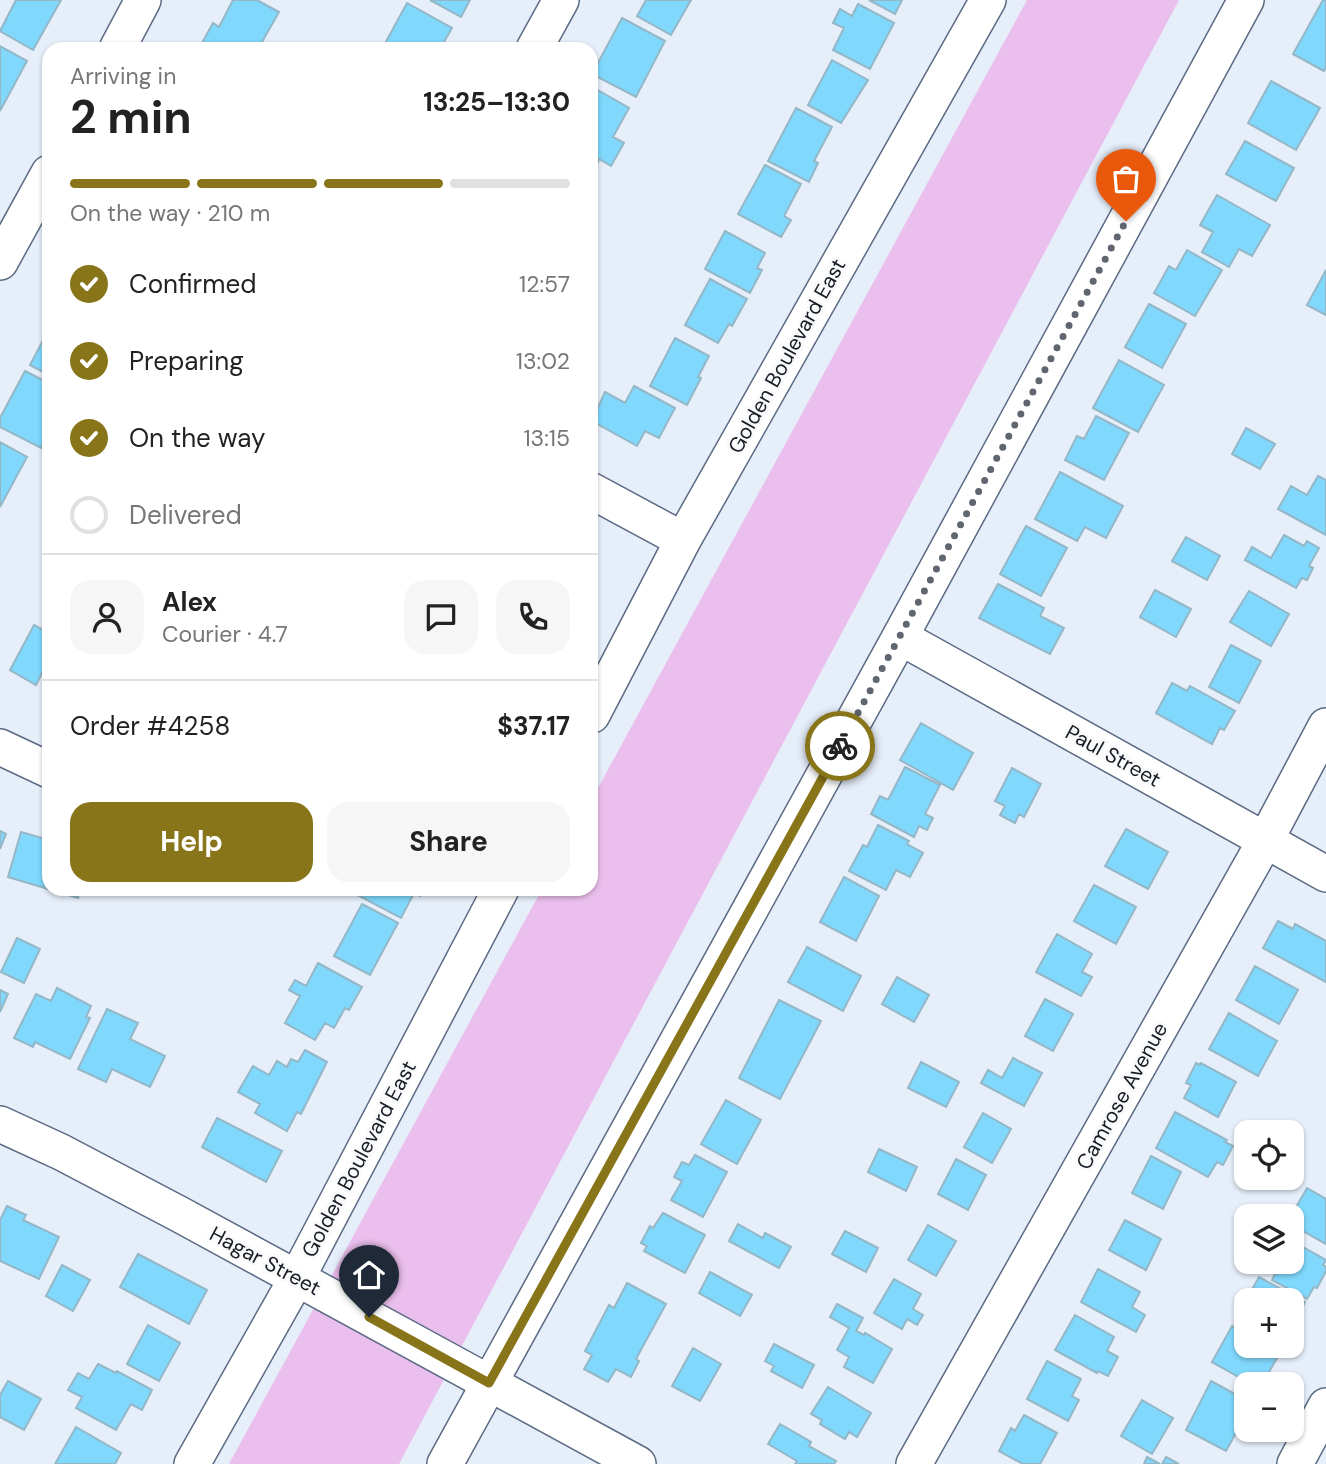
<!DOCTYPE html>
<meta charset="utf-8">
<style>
:root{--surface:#fff;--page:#f6f6f6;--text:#222;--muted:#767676;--line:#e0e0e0;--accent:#897519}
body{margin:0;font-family:"DM Sans",sans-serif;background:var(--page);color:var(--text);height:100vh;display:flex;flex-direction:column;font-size:26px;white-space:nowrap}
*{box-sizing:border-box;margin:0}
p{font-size:23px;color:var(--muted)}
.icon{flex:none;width:38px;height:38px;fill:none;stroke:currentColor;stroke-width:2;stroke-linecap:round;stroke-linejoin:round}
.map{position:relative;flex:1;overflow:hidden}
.sheet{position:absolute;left:42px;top:42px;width:556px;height:854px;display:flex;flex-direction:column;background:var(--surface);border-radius:21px;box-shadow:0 2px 5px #0004}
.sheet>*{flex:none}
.tools{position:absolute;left:1234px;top:1120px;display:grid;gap:14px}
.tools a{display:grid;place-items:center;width:70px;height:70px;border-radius:14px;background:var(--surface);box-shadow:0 2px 5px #0004;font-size:35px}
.pin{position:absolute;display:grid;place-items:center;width:60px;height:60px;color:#fff;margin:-72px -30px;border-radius:50% 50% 50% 0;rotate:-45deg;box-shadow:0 0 7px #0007}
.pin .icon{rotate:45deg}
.courier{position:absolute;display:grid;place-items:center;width:70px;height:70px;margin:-35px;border:5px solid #897519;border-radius:50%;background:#fff;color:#222;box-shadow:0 2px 9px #0007}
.summary em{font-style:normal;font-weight:700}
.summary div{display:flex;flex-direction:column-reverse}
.summary{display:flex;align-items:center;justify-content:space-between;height:119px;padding:0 28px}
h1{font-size:46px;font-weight:700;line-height:52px}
.bar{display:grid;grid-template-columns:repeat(4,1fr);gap:10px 7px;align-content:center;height:84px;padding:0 28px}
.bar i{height:9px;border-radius:5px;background:var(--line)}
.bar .current{background:var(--accent)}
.bar p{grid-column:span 4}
.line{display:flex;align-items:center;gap:18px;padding:0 28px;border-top:2px solid var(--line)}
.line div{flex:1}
.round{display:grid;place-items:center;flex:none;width:74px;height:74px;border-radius:21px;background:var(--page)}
ol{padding:0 28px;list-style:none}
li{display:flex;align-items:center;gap:21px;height:77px}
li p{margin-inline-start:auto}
li .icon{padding:7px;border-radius:50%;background:var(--accent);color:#fff;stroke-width:4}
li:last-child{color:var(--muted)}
li i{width:38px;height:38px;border:4px solid var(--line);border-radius:50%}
.cta{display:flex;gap:14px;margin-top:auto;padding:14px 28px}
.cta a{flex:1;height:80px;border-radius:21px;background:var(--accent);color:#fff;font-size:28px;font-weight:700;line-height:80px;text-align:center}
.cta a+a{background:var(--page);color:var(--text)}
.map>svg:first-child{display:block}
.green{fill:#ebbfed}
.building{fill:#80d8fc;stroke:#94b7c7;stroke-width:2}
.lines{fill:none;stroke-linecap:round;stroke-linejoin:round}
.minor-casing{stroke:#5a6a83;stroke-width:38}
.minor{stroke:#fff;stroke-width:35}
.done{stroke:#5f6670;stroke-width:7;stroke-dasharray:0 12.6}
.route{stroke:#897519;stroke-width:9}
.labels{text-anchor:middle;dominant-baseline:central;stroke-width:6;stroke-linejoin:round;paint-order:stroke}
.street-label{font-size:21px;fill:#171d27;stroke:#fafafa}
</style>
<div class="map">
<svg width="1326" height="1464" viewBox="0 0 1326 1464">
<rect width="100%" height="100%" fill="#e6eef9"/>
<path class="green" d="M1027 0H1179L399 1464H229L542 889H592V799Z"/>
<path class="building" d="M16 0H61L33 50 0 31Z
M233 0H257L279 12 258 49H214L202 43 213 23 219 27Z
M430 0H470L461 17Z
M646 0H691L671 35 637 16Z
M869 0H902L895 14Z
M1323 0H1326V67L1324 71 1293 54Z
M407 3 452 28 441 47 436 44 433 49H382Z
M858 4 894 23 870 69 833 50 844 28 833 23 840 9 852 16Z
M622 18 665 41 636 97 592 74Z
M0 46 27 61 0 111Z
M832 60 868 80 841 123 808 105Z
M1271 81 1320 108 1296 150 1248 123Z
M596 89 629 108 613 137 624 143 611 166 599 159 598 162 592 158V97Z
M796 108 832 127 814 161 818 163 809 182 768 161Z
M1245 141 1294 168 1276 201 1226 174Z
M765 165 801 184 784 216 791 220 781 237 738 214Z
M1217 195 1270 225 1252 256 1239 249 1229 267 1202 252 1213 232 1200 225Z
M725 231 765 253 757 268 762 270 750 293 705 269Z
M1187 250 1222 270 1195 316 1154 293 1169 266 1176 270Z
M1326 270V315L1307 305Z
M710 279 747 299 732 326 729 324 718 343 685 325Z
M1149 304 1186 324 1162 368 1125 347Z
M49 329V375L30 365Z
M675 338 709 356 698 377 701 378 687 405 650 386Z
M1119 360 1164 385 1138 432 1093 408Z
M25 371 49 383V432L41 448 0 427V418Z
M634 386 675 408 659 438 645 431 637 446 592 421 605 392 625 403Z
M1096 416 1129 433 1104 480 1065 460 1077 436 1084 439Z
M1246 428 1275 444 1260 469 1232 454Z
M0 442 27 457 0 507Z
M1060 472 1123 506 1106 538 1085 527 1077 541 1035 519Z
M1318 476 1326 480V535L1278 509 1291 486 1307 495Z
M1026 526 1067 548 1041 596 1000 574Z
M1284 535 1304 546 1307 541 1319 548 1309 566 1313 568 1307 580 1302 578 1296 588 1245 560 1252 547 1271 558Z
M1186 537 1220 556 1207 580 1172 561Z
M998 584 1044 608 1040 616 1064 628 1050 654 979 618Z
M1155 590 1191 609 1176 637 1140 617Z
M1249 591 1289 614 1271 646 1230 622Z
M34 625 49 633V677L42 673 36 685 10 670Z
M1231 645 1261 661 1239 703 1209 687Z
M1172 683 1187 691 1190 686 1235 711 1224 730 1220 728 1212 744 1156 713Z
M921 723 973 753 953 790 900 760Z
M905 767 940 785 925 814 933 818 927 830 919 826 914 837 871 814 880 796 888 800Z
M1012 768 1041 784 1024 817 1019 814 1015 823 1000 815 1005 806 995 801Z
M878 825 909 841 907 844 923 853 910 877 896 870 886 890 849 871 863 845 867 847Z
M1126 829 1168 852 1148 889 1105 866Z
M0 831 6 834 0 849Z
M21 832 49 840V889H80L78 898 8 877Z
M844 877 879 896 856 941 820 922Z
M1094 885 1136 907 1116 944 1074 921Z
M346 889H424L420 896 414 893 401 918Z
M362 904 398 923 370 975 334 956Z
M1278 921 1293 929 1295 924 1326 941V982L1263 948Z
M1057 934 1092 954 1082 972 1092 977 1081 996 1036 972Z
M17 938 40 949 24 983 1 972Z
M807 947 861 976 843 1011 788 982Z
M318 963 362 987 349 1010 345 1008 334 1028 325 1023 315 1040 285 1023 300 996 289 990 295 980 306 986Z
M1255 966 1298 990 1279 1024 1236 1000Z
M897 977 929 995 914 1022 882 1004Z
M57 988 91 1006 86 1017 90 1018 70 1059 35 1042 33 1047 14 1038 36 994 51 1001Z
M0 990 8 994 0 1012Z
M1045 999 1073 1014 1053 1051 1025 1036Z
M779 1000 821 1021 780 1099 739 1078Z
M107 1009 138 1023 130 1039 165 1056 150 1087 112 1069 106 1082 78 1069Z
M1229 1013 1277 1041 1258 1076 1209 1049Z
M305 1050 327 1062 301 1114 297 1112 287 1131 255 1113 260 1104 238 1092 253 1066 269 1075 277 1061 287 1067 291 1059 298 1062Z
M1013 1058 1042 1073 1024 1106 981 1083 988 1070 1002 1078Z
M921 1062 959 1082 946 1107 908 1088Z
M1196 1063 1200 1065 1201 1063 1236 1082 1218 1117 1184 1098 1191 1085 1186 1083Z
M726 1100 761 1120 737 1164 701 1144Z
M1175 1112 1227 1140 1225 1142 1233 1146 1223 1165 1217 1162 1208 1177 1156 1148Z
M983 1113 1011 1129 992 1163 964 1147Z
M217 1118 282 1151 266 1182 202 1147Z
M879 1149 917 1167 906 1191 868 1172Z
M695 1155 727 1172 703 1217 671 1200 682 1181 674 1177 682 1162 689 1165Z
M1151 1156 1181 1172 1163 1209 1132 1193Z
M956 1159 986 1175 968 1210 938 1194Z
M1307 1188 1326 1199V1244L1292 1225 1291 1216Z
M7 1206 26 1215 23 1220 59 1237 39 1279 0 1261V1220Z
M663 1213 705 1235 685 1273 644 1251 647 1246 641 1243 650 1226 653 1228Z
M1125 1220 1161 1239 1146 1270 1109 1250Z
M738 1224 763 1238 765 1233 791 1247 779 1268 729 1241Z
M928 1225 956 1241 936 1276 908 1260Z
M845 1231 878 1248 866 1272 832 1254Z
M1292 1241 1326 1260 1323 1265 1326 1267V1271L1317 1288 1314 1287 1307 1299 1272 1280 1281 1262H1292Z
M138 1254 207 1290 189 1324 120 1287Z
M62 1265 90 1280 73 1311 46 1296Z
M1098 1269 1140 1292 1132 1307 1145 1315 1136 1332 1081 1302Z
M710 1272 752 1295 740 1316 699 1293Z
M1259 1277 1305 1302 1292 1328V1300H1246Z
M894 1279 921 1294 913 1309 923 1315 917 1325 907 1319 902 1329 874 1313Z
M627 1283 666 1304 636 1359 639 1361 631 1377 616 1369 608 1382 584 1369 592 1355 585 1351 609 1305 614 1308Z
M1246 1301V1322L1237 1318Z
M837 1304 863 1318 856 1331 864 1335 865 1333 892 1349 873 1383 844 1367 849 1357 837 1350 849 1328 830 1317Z
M1075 1315 1114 1337 1107 1351 1118 1357 1108 1376 1098 1371 1097 1373 1055 1350Z
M148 1325 180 1343 159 1381 127 1364Z
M1232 1326 1246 1334V1346H1267L1280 1353 1262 1384H1251L1212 1362Z
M774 1344 814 1365 802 1388 771 1371 774 1366 765 1361Z
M693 1348 721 1364 700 1401 672 1386Z
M1047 1361 1081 1379 1072 1396 1079 1400 1068 1421 1027 1399Z
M98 1364 116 1373 117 1371 152 1390 142 1410 131 1404 116 1430 76 1408 82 1397 68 1390 78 1373 89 1379Z
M8 1381 41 1399 24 1430 0 1417V1395Z
M1211 1381 1246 1400 1238 1418 1243 1420 1226 1451 1186 1430Z
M828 1387 871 1413 857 1437 849 1432 845 1439 820 1424 822 1420 811 1414Z
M1142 1400 1173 1418 1152 1454 1121 1436Z
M1024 1415 1057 1433 1040 1464H1023L999 1451 1011 1428 1015 1431Z
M780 1424 811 1442 809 1446 836 1461 834 1464H795L797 1461 768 1444Z
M76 1427 121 1453 115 1464H55Z
M1147 1457 1160 1464H1144Z
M1166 1457 1179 1464H1162Z"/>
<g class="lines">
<defs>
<path id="minor" d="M117 49 143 0
M534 49 561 0
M0 262 49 173
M592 491 683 540
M900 637 1326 874
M592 715 683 540 988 0
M0 747 49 770
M0 1124 61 1152 179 1214 638 1464
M192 1464 297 1278 501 889
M445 1464 900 637 1246 0
M914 1464 1265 841 1326 726
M1295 1464 1326 1406"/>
</defs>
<use href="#minor" class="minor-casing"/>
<use href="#minor" class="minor"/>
</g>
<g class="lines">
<path class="done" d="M840 746 1126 221"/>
<path class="route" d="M369 1317 489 1383 840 746"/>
</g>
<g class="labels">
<g class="street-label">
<text transform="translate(787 356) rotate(-61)">Golden Boulevard East</text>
<text transform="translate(1113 756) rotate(29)">Paul Street</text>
<text transform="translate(1122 1096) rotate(-61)">Camrose Avenue</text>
<text transform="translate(359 1159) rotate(-62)">Golden Boulevard East</text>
<text transform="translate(265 1261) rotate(28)">Hagar Street</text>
</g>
</g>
</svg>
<div class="tools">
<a><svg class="icon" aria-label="locate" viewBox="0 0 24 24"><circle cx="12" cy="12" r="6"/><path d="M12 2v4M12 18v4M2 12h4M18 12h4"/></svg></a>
<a><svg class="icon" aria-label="layers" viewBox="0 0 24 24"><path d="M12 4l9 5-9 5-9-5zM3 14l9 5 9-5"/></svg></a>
<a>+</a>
<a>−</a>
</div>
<div class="pin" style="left:1126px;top:221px;background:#ea580c"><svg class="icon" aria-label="bag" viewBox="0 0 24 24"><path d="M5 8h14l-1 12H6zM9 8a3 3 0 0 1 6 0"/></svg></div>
<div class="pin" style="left:369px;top:1317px;background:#1f2937"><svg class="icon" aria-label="home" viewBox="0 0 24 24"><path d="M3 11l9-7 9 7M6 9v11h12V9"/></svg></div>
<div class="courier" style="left:840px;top:746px"><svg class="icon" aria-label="bike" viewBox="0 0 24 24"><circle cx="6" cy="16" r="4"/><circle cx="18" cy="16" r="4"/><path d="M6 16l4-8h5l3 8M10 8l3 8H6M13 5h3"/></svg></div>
<section class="sheet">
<div class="summary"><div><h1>2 min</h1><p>Arriving in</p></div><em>13:25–13:30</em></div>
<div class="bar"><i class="current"></i><i class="current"></i><i class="current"></i><i></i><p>On the way · 210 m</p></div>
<ol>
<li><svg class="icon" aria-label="check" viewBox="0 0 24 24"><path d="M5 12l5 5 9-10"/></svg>Confirmed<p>12:57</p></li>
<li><svg class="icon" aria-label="check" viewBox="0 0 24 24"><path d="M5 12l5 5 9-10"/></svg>Preparing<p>13:02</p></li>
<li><svg class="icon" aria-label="check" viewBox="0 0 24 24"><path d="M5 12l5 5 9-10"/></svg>On the way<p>13:15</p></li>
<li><i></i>Delivered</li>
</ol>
<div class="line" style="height:126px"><a class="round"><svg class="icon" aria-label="person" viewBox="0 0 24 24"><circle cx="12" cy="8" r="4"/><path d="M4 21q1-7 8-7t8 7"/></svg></a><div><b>Alex</b><p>Courier · 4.7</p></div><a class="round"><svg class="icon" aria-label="chat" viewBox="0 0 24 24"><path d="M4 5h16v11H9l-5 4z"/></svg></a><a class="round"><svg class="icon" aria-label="phone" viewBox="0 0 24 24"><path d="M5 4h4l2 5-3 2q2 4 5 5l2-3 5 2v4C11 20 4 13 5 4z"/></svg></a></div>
<div class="line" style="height:91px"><div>Order #4258</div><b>$37.17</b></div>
<div class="cta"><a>Help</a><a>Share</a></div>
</section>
</div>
